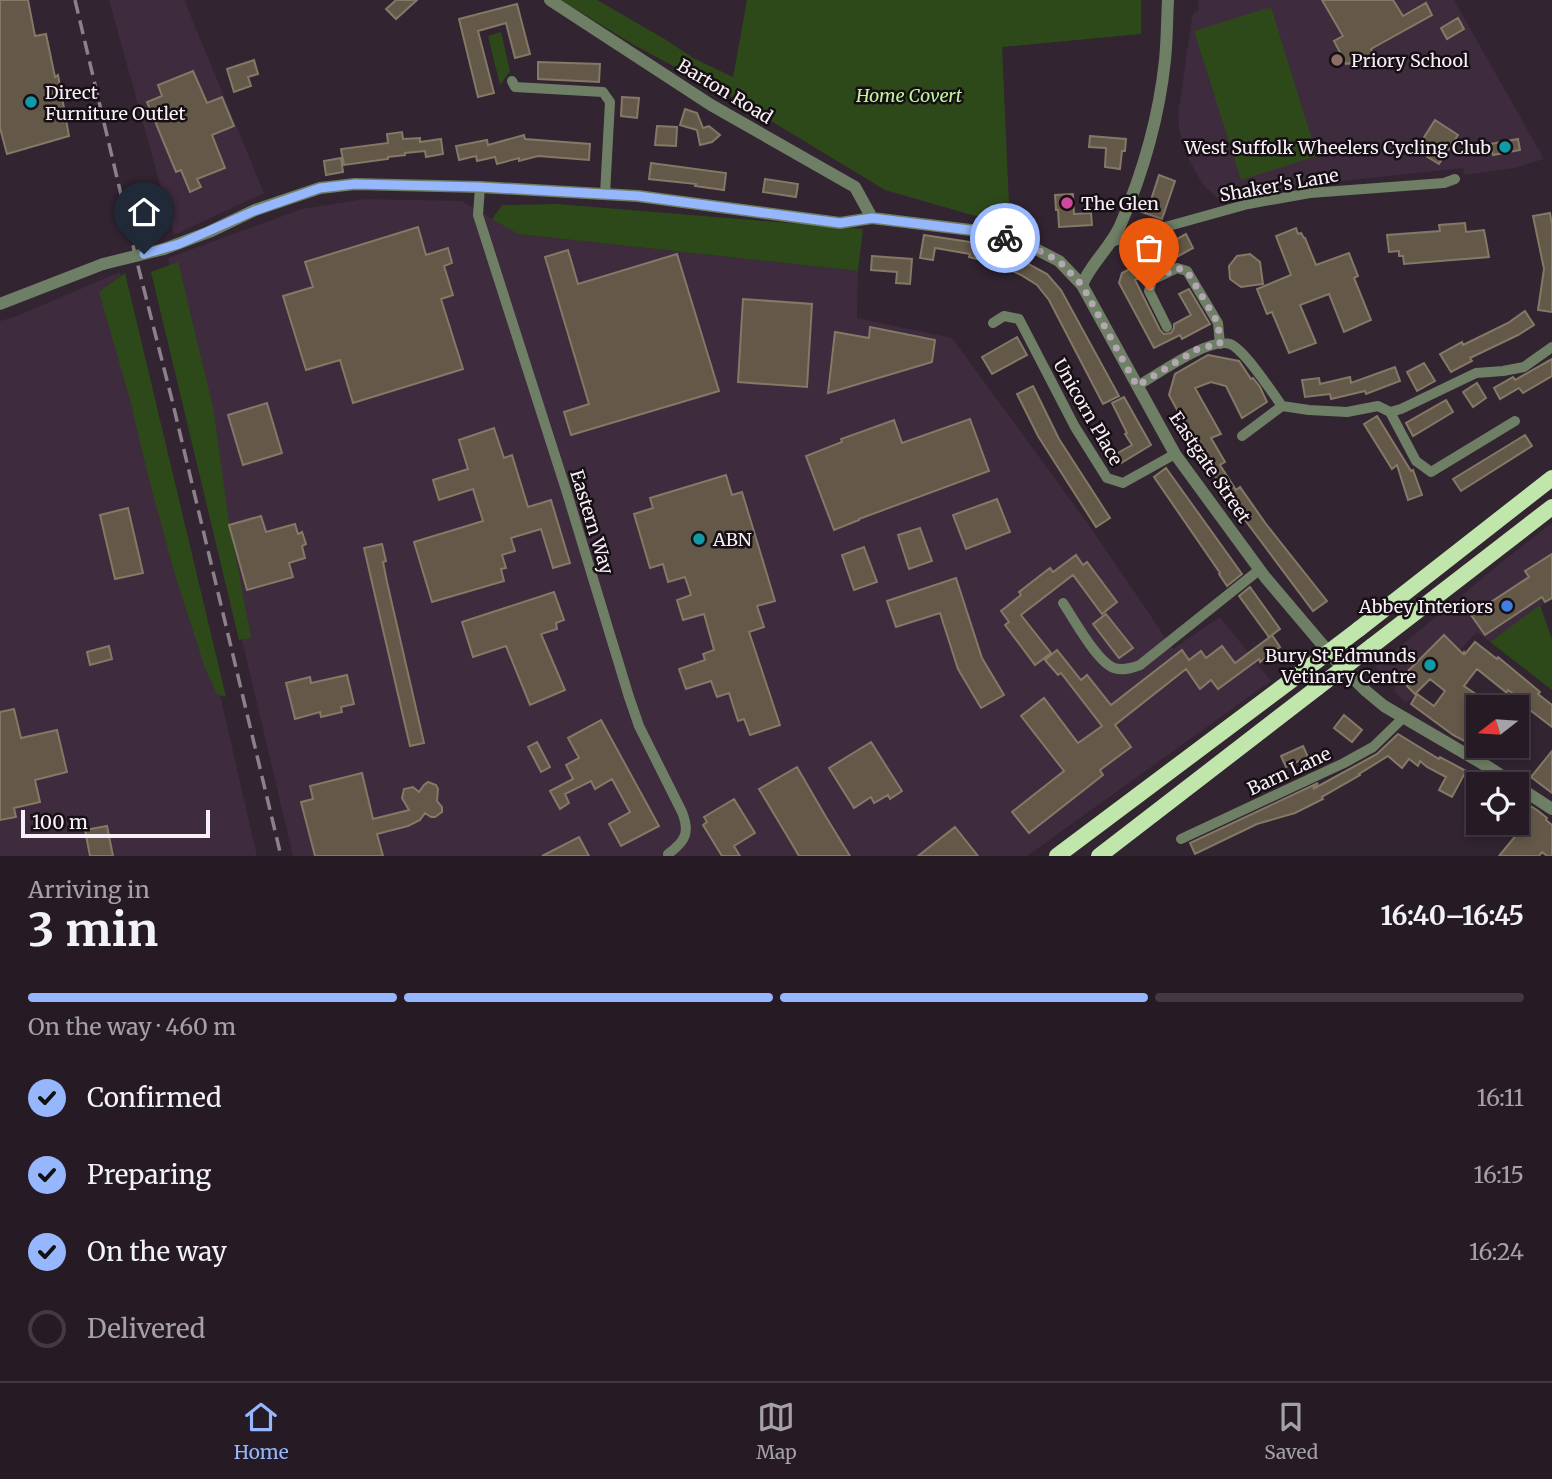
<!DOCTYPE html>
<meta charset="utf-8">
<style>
:root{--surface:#261b25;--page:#2e242d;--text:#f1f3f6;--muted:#a4a1a7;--line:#423942;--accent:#96b6fd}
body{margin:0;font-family:Merriweather,serif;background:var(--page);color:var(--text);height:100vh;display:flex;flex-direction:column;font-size:26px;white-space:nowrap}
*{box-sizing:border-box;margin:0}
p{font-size:23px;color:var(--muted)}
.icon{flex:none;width:38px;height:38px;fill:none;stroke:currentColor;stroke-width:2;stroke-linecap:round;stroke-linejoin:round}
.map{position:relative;height:856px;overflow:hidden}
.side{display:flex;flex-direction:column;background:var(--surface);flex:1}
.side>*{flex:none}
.needle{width:46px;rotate:253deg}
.controls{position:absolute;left:1466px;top:695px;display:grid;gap:14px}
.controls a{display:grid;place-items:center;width:63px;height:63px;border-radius:0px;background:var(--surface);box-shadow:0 4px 10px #0003,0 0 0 2px var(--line);font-size:35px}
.scale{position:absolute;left:21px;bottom:18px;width:189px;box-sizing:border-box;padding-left:7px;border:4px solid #f9eff8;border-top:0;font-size:19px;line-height:24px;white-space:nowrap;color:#f9eff8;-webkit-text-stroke:5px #161015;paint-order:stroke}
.pin{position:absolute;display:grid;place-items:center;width:60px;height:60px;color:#fff;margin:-72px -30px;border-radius:50% 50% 50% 0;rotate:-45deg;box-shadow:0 0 7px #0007}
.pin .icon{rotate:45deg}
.courier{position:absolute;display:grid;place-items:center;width:70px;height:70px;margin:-35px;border:5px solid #96b6fd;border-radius:50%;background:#fff;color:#222;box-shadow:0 2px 9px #0007}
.headline em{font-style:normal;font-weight:700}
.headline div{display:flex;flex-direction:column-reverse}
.headline{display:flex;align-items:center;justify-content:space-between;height:119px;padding:0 28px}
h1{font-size:46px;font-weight:700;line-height:52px}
.bar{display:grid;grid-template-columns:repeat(4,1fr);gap:10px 7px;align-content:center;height:84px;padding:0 28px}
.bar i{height:9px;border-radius:5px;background:var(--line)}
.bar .current{background:var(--accent)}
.bar p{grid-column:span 4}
ol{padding:0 28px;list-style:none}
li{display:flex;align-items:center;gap:21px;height:77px}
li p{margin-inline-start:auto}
li .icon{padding:7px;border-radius:50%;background:var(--accent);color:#111;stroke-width:4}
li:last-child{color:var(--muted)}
li i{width:38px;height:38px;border:4px solid var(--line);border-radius:50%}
.dock{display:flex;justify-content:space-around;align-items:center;height:98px;border-top:2px solid var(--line);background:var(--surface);font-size:19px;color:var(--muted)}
.dock a{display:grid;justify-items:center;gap:4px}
.dock .current{color:var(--accent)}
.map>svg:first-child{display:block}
.built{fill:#3e2b3d}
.green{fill:#2e4919}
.building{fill:#645948;stroke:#847866;stroke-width:2}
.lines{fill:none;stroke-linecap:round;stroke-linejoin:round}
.minor{stroke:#6e7f65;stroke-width:10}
.tertiary{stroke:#6e7f65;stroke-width:12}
.trunk{stroke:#c0e6ac;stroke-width:16}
.rail{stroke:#8c808b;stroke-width:3.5;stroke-dasharray:14 7;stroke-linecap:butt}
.tertiary-bridge{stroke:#6e7f65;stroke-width:12}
.trunk-bridge{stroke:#c0e6ac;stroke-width:16}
.done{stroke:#b3a8b2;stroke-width:7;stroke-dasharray:0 12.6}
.route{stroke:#96b6fd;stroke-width:9}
.education-dot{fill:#8d6e63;stroke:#161015;stroke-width:2.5}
.culture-dot{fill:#0f9aa8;stroke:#161015;stroke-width:2.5}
.hotel-dot{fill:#d1479c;stroke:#161015;stroke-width:2.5}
.shop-dot{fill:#3f7fe0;stroke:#161015;stroke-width:2.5}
.labels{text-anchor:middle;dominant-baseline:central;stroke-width:5;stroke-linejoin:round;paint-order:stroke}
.poi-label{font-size:18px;fill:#f9eff8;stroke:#161015;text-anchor:start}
.street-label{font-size:18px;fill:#f9eff8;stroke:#161015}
.park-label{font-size:18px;font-style:italic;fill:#c0f49d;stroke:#161015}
</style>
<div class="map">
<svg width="1552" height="856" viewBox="0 0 1552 856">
<rect width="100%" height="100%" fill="#322431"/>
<path class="built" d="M109 0H187L185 2 264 193 174 235Z
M1198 0H1454L1544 159 1514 168 1464 175 1463 168 1334 182 1253 195 1229 200 1221 199 1220 200 1204 186 1190 162 1180 133 1178 115 1192 17 1195 12 1199 10Z
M365 199 462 201 518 234 858 271 857 318 952 338 1089 525 1173 649 1220 617 1271 681 1027 856H293L242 640 168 258 302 209Z
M120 272 197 594 257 856H0V321L17 316Z
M1552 523V598L1490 642 1477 632 1427 685 1406 703 1395 692V686L1375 667 1503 561Z"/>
<path class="green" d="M561 0H597L663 38 695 59 733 77 747 0H1141V34L1002 47 1010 226 885 190 730 96 634 45Z
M1271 7 1317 156 1241 180 1194 31Z
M501 32 510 71 500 85 488 36Z
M557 204 863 229 858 271 518 234 492 219 502 205Z
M178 262 213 407 228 515 251 638 239 640 151 272Z
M125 273 226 697 217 694 205 668 176 578 151 487 129 396 99 292Z
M1540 605 1552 639V690L1490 642Z"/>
<path class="building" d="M0 0H28L35 36 46 34 55 77 58 75 69 136 7 154 0 128Z
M396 0H417L396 19 386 9Z
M1322 0H1393L1403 16 1426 3 1432 15 1371 49 1375 55 1351 68 1349 63 1346 64 1334 41 1343 36Z
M517 4 530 54 515 58 506 23 478 31 494 93 478 97 459 19Z
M1458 18 1464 29 1447 39 1441 28Z
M254 60 258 74 248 77 251 86 234 92 227 69Z
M538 62 600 64 599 82 538 79Z
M193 71 207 103 222 97 234 126 212 135 225 168 197 179 201 187 190 192 181 170 176 172 147 102 162 96 158 85Z
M622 97 639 98 637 118 621 116Z
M685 109 697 113 703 128 709 126 720 135 712 142 700 145 697 130 680 125Z
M1435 120 1458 135 1439 164 1416 150Z
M657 126 677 127 676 146 655 145Z
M402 132 403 139 420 138V142L441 139 443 154 426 157 425 151 405 153V155L388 157V159L344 165 341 149 388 143 387 134Z
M524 135 525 139 590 144 589 160 538 156 519 161V158L497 164 495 157 477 161 476 156 459 160 456 146 487 140 488 145Z
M1090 136 1126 139 1125 151H1122L1120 169 1105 167 1106 148 1089 147Z
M1518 139 1520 150 1493 155 1490 144Z
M341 158 343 172 326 175 324 161Z
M651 163 726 173 724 190 695 186 696 184 649 179Z
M1159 175 1175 181 1162 219 1142 212 1145 202 1150 203Z
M765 179 798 184 796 197 763 192Z
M1073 194 1074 214 1091 213 1092 225 1059 227 1058 210H1056L1055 195Z
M1550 213 1552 225V312L1538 310 1544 269 1533 216Z
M1465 223 1466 232 1484 230 1489 257 1404 264 1403 256H1399V251L1389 252 1387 235 1440 231 1439 225Z
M418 227 426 255 448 248 452 263 444 266 453 295 441 299 463 369 353 403 340 360 306 370 283 296 313 287 305 262Z
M1296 228 1298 234 1301 233 1304 238H1305L1316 265 1349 253 1358 276 1354 278 1371 320 1344 332 1329 294 1300 305 1316 343 1289 353 1272 312 1267 314 1257 289 1291 275 1276 236Z
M1186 234 1193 248 1135 280 1160 330 1164 334 1171 333 1174 328V324L1191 315 1179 294 1189 289 1210 324 1182 339 1180 335 1154 348 1119 283 1122 273 1130 269 1128 266Z
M924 235 970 242 1001 249 1047 274 1061 290 1119 396 1103 404 1049 300 1037 285 1021 275 997 264 969 257 970 254 935 248 933 260 920 258Z
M568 250 578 284 677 254 719 391 571 435 564 412 589 404 545 257Z
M1250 254 1260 262 1263 284 1241 287 1230 279 1229 266 1237 256Z
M872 256 912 259 910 284 896 283 897 272 871 270Z
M743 299 812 304 807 387 738 382Z
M1525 311 1534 325 1518 335 1470 358 1472 361 1451 372 1440 354 1462 342 1463 345 1508 323Z
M870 327 935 340 932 362 828 393 835 332 869 338Z
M1017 337 1027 355 992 374 982 357Z
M1208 355 1239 361 1251 379 1253 378 1260 387 1267 402 1242 418 1226 386 1211 382 1195 388 1221 434 1211 438 1225 462 1220 465 1236 490 1240 487 1266 524 1327 601 1313 611 1227 496 1197 447 1169 395 1175 374Z
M1552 359V376L1523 393 1519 388 1500 399 1494 388 1513 377 1515 380Z
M1424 363 1435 381 1417 391 1407 372Z
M1395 367 1400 381 1366 394 1365 391 1331 399 1330 394 1305 397 1302 380 1319 378 1320 384 1350 377 1351 383Z
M1477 383 1486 398 1473 407 1463 392Z
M1033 386 1059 439 1110 518 1096 527 1038 436 1017 394Z
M1124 397 1151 445 1121 463 1116 454 1132 445 1125 434 1127 433 1112 403Z
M1446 400 1453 412 1413 436 1406 423Z
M267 403 282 453 243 465 228 415Z
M1377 416 1411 471 1413 470 1422 495 1408 500 1397 465 1392 469 1364 424Z
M970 419 989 471 859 519V520L834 530 806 456 842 442 841 439 894 420 902 443Z
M494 428 504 458 512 455 528 507 551 500 570 563 553 568 541 529 511 538 515 551 502 555 506 568 501 569 504 581 432 602 414 542 483 521 473 489 439 500 433 480 468 469 459 440Z
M1525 435 1532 446 1461 491 1453 479Z
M1166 468 1242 574 1227 586 1219 574 1220 573 1154 477Z
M726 475 732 495 742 492 775 601 757 606 764 627 749 632 780 725 750 735 744 719 738 721 729 693 717 697 711 681 686 689 679 669 705 660 703 654 714 650 704 614 683 620 677 600 691 595 685 577 668 582 663 564 650 568 634 514 653 508 650 498Z
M997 499 1010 532 966 549 953 515Z
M128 508 143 573 115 579 100 515Z
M261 516 266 532 295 524 298 534 302 532 306 544 302 546 305 558 289 563 293 577 247 590 229 525Z
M920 528 932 561 909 569 898 535Z
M382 544 386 561 383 562 387 582 424 743 410 746 364 548Z
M864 547 877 582 854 590 842 555Z
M1552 554V598L1545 602 1542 597 1485 635 1471 615 1529 577 1525 571Z
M1076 555 1083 565 1087 562 1117 602 1102 614 1073 575 1021 615 1051 653 1035 665 1005 625 1009 622 1001 611 1021 595 1019 592 1050 568 1053 572Z
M956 578 982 658 1004 695 981 708 958 669 940 613 896 627 887 601Z
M1250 587 1280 629 1272 635 1280 647 1260 662 1259 659 1218 689 1211 680 1200 689 1186 669 1115 725 1131 747 1100 770 1103 775 1029 833 1012 812 1064 771 1021 716 1044 698 1078 743 1102 726 1061 673 1058 675 1045 660 1057 650 1081 680 1087 675 1111 705 1182 650 1189 660 1201 651 1206 658 1222 646 1235 663 1271 636 1269 637 1239 596Z
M554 592 564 620 556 623 557 629 541 634 565 690 530 705 506 646 473 657 462 622Z
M1106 614 1133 648 1119 658 1093 624Z
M1444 635 1463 654 1464 652 1465 654 1475 642 1497 659 1498 657 1540 692 1538 694 1552 705V727L1526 707 1527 705 1508 690 1507 693 1477 669 1464 686 1495 707H1479V723L1466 742 1453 735 1411 704 1417 694 1434 706 1445 691 1430 679 1415 694 1400 679Z
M109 646 112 659 90 665 87 652Z
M347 675 354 704 341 707 342 712 321 717 320 712 295 719 286 683 310 677 311 683Z
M14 709 21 738 57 730 67 772 35 780 40 802 14 808 16 817 0 820V712Z
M1344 715 1362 730 1352 742 1334 728Z
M601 720 659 826 621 846 609 824 630 812 612 779 595 789 591 781 565 794 569 803 560 809 550 791 573 779 566 765 579 758 568 738Z
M1398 734 1439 759 1440 757 1466 771 1452 797 1439 790 1446 777 1427 767 1420 761 1418 766 1409 759 1402 768 1388 756 1359 774 1360 775 1322 797 1323 799 1295 813 1257 824 1195 854 1190 843 1318 783 1313 789 1377 754Z
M537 742 550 767 541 772 528 747Z
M871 742 902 791 890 799 888 795 874 803 871 797 854 808 829 768Z
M1303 746 1308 757 1286 767 1281 756Z
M1552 751V793L1531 777Z
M797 767 826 817 850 856H799L789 839 759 789Z
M362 773 373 819 409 810 402 798 404 789 413 787 419 792 424 785 428 782 436 785 438 789 437 801 442 807V812L435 817H431L425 813 420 820 408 826 377 834 383 856H315L301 802 313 799 310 786Z
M1517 798 1537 810 1547 818 1546 820 1552 825V856H1547L1542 852 1539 856H1499L1518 833 1505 822H1517Z
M734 799 755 833 734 846 740 856H722L703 825 707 822 704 817Z
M107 826 113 856H90L85 830Z
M955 827 978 856H918Z
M579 837 589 856H542Z"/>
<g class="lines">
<path class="minor" d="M512 81 515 87 603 92 610 102 605 194
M480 187 478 215 567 493 629 697 639 726 682 812C690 832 686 841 668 854
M1111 242 1248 204 1310 193 1444 183 1455 179
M993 323 1004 316 1019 319 1075 427 1107 478 1123 483 1175 454
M1167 327 1149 291 1152 280 1177 268 1187 271 1218 323 1220 344
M1137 386C1157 375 1208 337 1230 344 1244 349 1272 392 1282 406L1309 410 1347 412 1378 406 1390 412 1401 409 1476 373 1503 371 1524 367 1552 347
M1390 412 1416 461 1431 472 1515 421
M1242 436 1282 406
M1063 603C1074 619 1097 662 1114 668 1123 671 1132 668 1140 665L1259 570
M1181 839 1344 763 1373 747 1403 718"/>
<path class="tertiary" d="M550 0 711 105 855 187 872 218
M164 249 209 232 255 210 320 188 355 184 480 187 638 196 840 223 872 218 987 232 1032 247 1059 261 1082 285 1175 454 1265 577 1337 662 1366 691 1384 706 1490 768 1514 784
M1082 285C1091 263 1110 248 1120 226 1143 173 1159 117 1165 60 1167 40 1167 20 1168 0
M0 304 103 264
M1517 786 1552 809"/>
<path class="trunk" d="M1359 629 1552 478
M1372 646 1552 507
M1057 856 1301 673
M1099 856 1317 688"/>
<path class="rail" d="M75 0 136 258 172 400 281 856"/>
<path class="tertiary-bridge" d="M103 264 164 249"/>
<path class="trunk-bridge" d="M1301 673 1359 629
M1317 688 1372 646"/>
</g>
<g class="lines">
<path class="done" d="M1005 238 1032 247 1059 261 1082 285 1137 386 1199 348 1220 344 1218 323 1187 271 1177 268 1152 280 1149 290"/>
<path class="route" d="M144 254 179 244 254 211 320 188 355 184 480 187 638 196 840 223 872 218 986 232 1005 238"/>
</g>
<circle class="education-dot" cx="1337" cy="60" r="7"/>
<g class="culture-dot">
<circle cx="31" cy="102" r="7"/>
<circle cx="1505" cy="147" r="7"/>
<circle cx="699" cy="539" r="7"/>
<circle cx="1430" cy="665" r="7"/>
</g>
<circle class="hotel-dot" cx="1067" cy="203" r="7"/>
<circle class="shop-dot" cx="1507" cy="606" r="7"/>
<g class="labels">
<g class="poi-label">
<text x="1351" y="60">Priory School</text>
<text x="45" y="92">Direct<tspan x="45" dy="21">Furniture Outlet</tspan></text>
<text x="1491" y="147" text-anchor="end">West Suffolk Wheelers Cycling Club</text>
<text x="1081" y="203">The Glen</text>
<text x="713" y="539">ABN</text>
<text x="1493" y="606" text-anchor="end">Abbey Interiors</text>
<text x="1416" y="655" text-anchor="end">Bury St Edmunds<tspan x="1416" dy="21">Vetinary Centre</tspan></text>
</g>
<g class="street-label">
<text transform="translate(725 91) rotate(31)">Barton Road</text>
<text transform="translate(1279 185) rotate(-10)">Shaker's Lane</text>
<text transform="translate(1088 412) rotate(60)">Unicorn Place</text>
<text transform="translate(1210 467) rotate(56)">Eastgate Street</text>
<text transform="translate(592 522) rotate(73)">Eastern Way</text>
<text transform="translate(1289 771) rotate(-25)">Barn Lane</text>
</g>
<g class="park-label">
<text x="909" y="95">Home Covert</text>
</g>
</g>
</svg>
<div class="controls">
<a><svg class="needle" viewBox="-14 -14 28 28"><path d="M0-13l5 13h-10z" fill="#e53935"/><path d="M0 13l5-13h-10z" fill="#a4a1a7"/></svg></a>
<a><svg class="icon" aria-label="locate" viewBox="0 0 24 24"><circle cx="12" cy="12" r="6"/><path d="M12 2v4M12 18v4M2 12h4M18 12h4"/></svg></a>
</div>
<div class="scale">100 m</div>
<div class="pin" style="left:1149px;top:290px;background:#ea580c"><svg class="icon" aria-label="bag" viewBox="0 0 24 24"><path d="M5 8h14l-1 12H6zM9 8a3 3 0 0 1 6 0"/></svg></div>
<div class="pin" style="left:144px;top:254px;background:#1f2937"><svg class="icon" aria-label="home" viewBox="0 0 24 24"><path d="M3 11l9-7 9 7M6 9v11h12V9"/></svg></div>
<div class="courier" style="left:1005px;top:238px"><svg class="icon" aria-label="bike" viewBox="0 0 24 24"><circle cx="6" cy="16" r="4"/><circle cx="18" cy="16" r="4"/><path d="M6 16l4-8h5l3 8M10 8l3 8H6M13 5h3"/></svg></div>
</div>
<section class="side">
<div class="headline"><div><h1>3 min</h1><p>Arriving in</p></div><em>16:40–16:45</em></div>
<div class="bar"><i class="current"></i><i class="current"></i><i class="current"></i><i></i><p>On the way · 460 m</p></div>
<ol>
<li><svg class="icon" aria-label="check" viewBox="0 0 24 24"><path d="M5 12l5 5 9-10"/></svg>Confirmed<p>16:11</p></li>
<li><svg class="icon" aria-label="check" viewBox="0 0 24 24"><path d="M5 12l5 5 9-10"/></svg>Preparing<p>16:15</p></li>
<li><svg class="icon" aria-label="check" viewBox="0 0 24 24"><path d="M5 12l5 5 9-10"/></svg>On the way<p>16:24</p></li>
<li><i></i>Delivered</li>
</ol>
</section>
<nav class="dock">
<a class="current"><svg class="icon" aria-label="home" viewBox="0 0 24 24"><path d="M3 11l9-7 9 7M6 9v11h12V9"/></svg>Home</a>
<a><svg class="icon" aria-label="map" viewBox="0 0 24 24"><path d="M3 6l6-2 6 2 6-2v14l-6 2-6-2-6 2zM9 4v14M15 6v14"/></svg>Map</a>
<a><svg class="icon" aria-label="saved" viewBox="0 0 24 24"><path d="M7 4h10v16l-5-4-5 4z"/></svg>Saved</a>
</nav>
